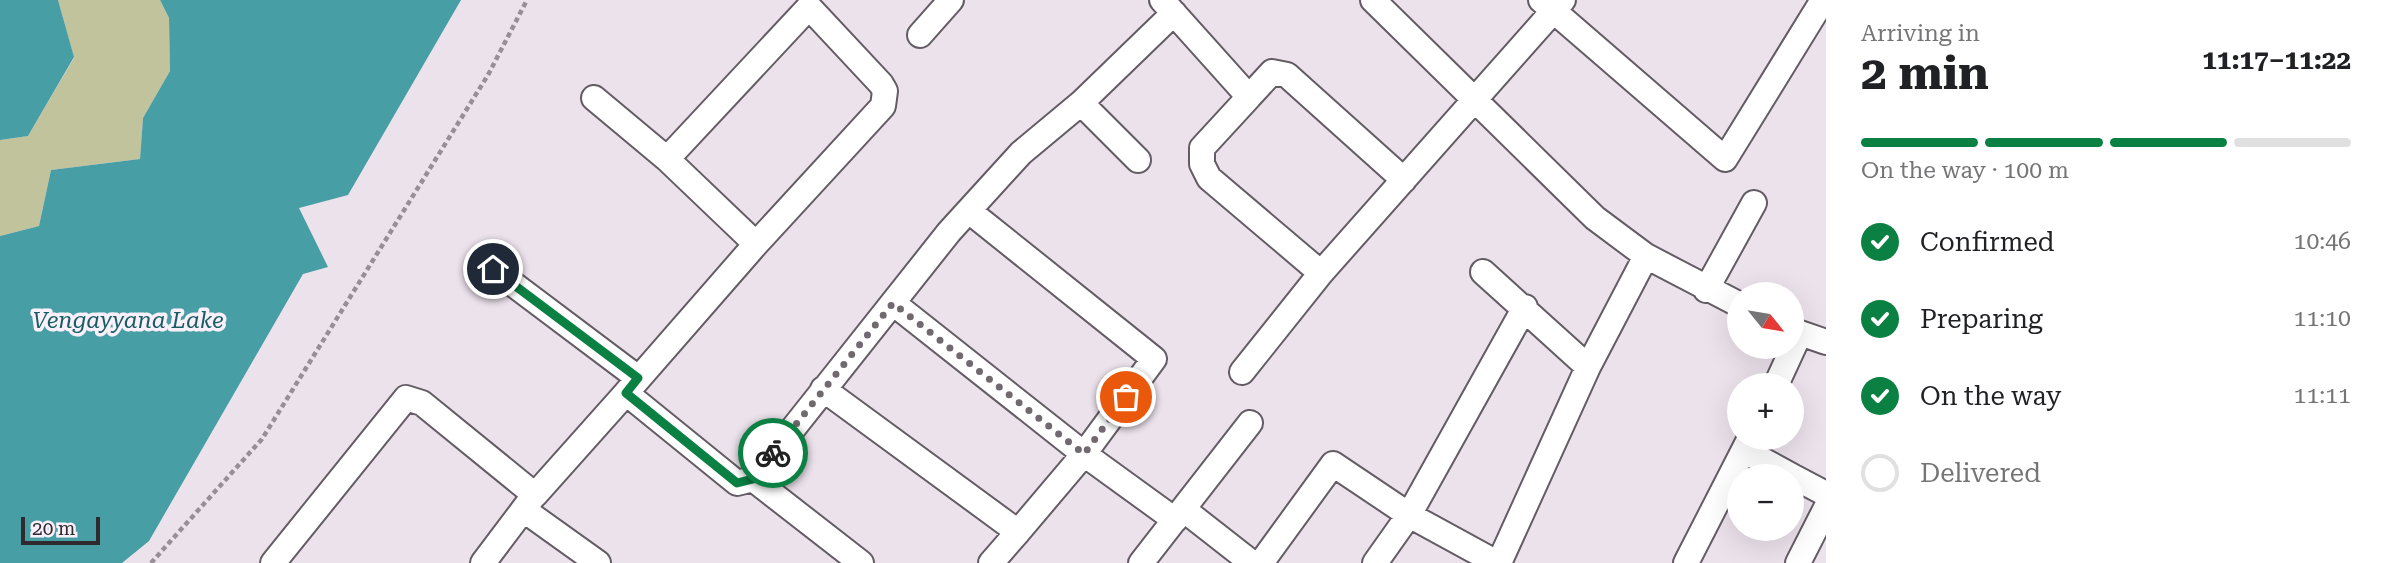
<!DOCTYPE html>
<meta charset="utf-8">
<style>
:root{--surface:#fff;--page:#f2f2f2;--text:#202124;--muted:#757577;--line:#e0e0e0;--accent:#0b8043}
body{margin:0;font-family:"Roboto Serif",serif;background:var(--page);color:var(--text);height:100vh;display:flex;flex-direction:column;font-size:26px;white-space:nowrap}
*{box-sizing:border-box;margin:0}
p{font-size:23px;color:var(--muted)}
.icon{flex:none;width:38px;height:38px;fill:none;stroke:currentColor;stroke-width:2;stroke-linecap:round;stroke-linejoin:round}
.map{position:relative;flex:1;overflow:hidden}
.side{display:flex;flex-direction:column;background:var(--surface);width:560px}
.side>*{flex:none}
.needle{width:46px;rotate:120deg}
.fabs{position:absolute;left:1727px;top:282px;display:grid;gap:14px}
.fabs a{display:grid;place-items:center;width:77px;height:77px;border-radius:50%;background:var(--surface);box-shadow:0 7px 28px #0002;font-size:35px}
.scale{position:absolute;left:21px;bottom:18px;width:79px;box-sizing:border-box;padding-left:7px;border:4px solid #2e2a2e;border-top:0;font-size:19px;line-height:24px;white-space:nowrap;color:#2e2a2e;-webkit-text-stroke:5px #f9f0fa;paint-order:stroke}
.pin{position:absolute;display:grid;place-items:center;width:60px;height:60px;color:#fff;margin:-30px;border:4px solid #fff;border-radius:50%;box-shadow:0 2px 7px #0007}
.courier{position:absolute;display:grid;place-items:center;width:70px;height:70px;margin:-35px;border:5px solid #0b8043;border-radius:50%;background:#fff;color:#222;box-shadow:0 2px 9px #0007}
.summary em{font-style:normal;font-weight:700}
.summary div{display:flex;flex-direction:column-reverse}
.summary{display:flex;align-items:center;justify-content:space-between;height:119px;padding:0 35px}
h1{font-size:46px;font-weight:700;line-height:52px}
.bar{display:grid;grid-template-columns:repeat(4,1fr);gap:10px 7px;align-content:center;height:84px;padding:0 35px}
.bar i{height:9px;border-radius:5px;background:var(--line)}
.bar .active{background:var(--accent)}
.bar p{grid-column:span 4}
ol{padding:0 35px;list-style:none}
li{display:flex;align-items:center;gap:21px;height:77px}
li p{margin-inline-start:auto}
li .icon{padding:7px;border-radius:50%;background:var(--accent);color:#fff;stroke-width:4}
li:last-child{color:var(--muted)}
li i{width:38px;height:38px;border:4px solid var(--line);border-radius:50%}
main{display:flex;flex:1;min-height:0}
.map>svg:first-child{display:block}
.green{fill:#c1c39c}
.water{fill:#489ea5}
.lines{fill:none;stroke-linecap:round;stroke-linejoin:round}
.minor-casing{stroke:#645c64;stroke-width:28}
.path{stroke:#968f96;stroke-width:4.5;stroke-dasharray:5 3.5;stroke-linecap:butt}
.minor{stroke:#fff;stroke-width:24}
.done{stroke:#706a70;stroke-width:7;stroke-dasharray:0 12.6}
.route{stroke:#0b8043;stroke-width:9}
.labels{text-anchor:middle;dominant-baseline:central;stroke-width:7;stroke-linejoin:round;paint-order:stroke}
.water-label{font-size:23px;font-style:italic;fill:#165e64;stroke:#f9f0fa}
</style>
<main>
<div class="map">
<svg width="1826" height="563" viewBox="0 0 1826 563">
<rect width="100%" height="100%" fill="#ece2ec"/>
<path class="green" d="M58 0H160L169 18 170 71 143 118 140 159 51 170 39 226 0 236V140L28 136 74 58Z"/>
<path class="water" d="M0 0H58L74 57 28 136 0 140Z
M160 0H461L348 195 299 208 328 267 303 274 149 541 122 563H0V236L39 226 51 170 140 159 143 118 170 71 169 18Z"/>
<g class="lines">
<defs>
<path id="minor" d="M1162 0 1249 97 1272 72 1287 75 1404 180
M1373 0 1595 218 1646 256 1740 305
M1541 0 1725 159 1823 0
M920 35 951 0
M1249 97 1202 148V164L1209 178 1321 273 1563 0
M594 98 667 159
M1081 103 1138 160
M493 269 638 378
M1483 272 1588 367
M1706 290 1754 203
M893 303 1084 454 1175 520
M1800 333 1826 342
M1242 372 1321 273
M1776 385 1800 333 1792 330
M823 389 1018 532 1084 454 1154 359 969 211
M626 393 756 244 883 106 885 91 881 84 809 7 667 159 756 244
M1744 450 1792 476
M1792 476 1826 494
M753 479 861 563
M1183 509 1252 563
M524 510 598 563
M273 563 406 398 422 403 535 495 626 393 737 483 753 479 949 232 1021 153 1081 103 1174 13
M483 563 532 498
M991 563 1018 532
M1141 563 1250 423
M1261 563 1333 464 1409 515 1497 563
M1375 563 1409 515 1525 307
M1499 563 1588 367 1646 256
M1686 563 1750 438
M1798 563 1826 508"/>
</defs>
<use href="#minor" class="minor-casing"/>
<path class="path" d="M151 563 262 439 488 75 527 0"/>
<use href="#minor" class="minor"/>
</g>
<g class="lines">
<path class="done" d="M773 453 893 303 1084 454 1126 397"/>
<path class="route" d="M493 269 638 378 626 393 737 483 753 479 773 453"/>
</g>
<g class="labels">
<g class="water-label">
<text x="128" y="320">Vengayyana Lake</text>
</g>
</g>
</svg>
<div class="fabs">
<a><svg class="needle" viewBox="-14 -14 28 28"><path d="M0-13l5 13h-10z" fill="#e53935"/><path d="M0 13l5-13h-10z" fill="#757577"/></svg></a>
<a>+</a>
<a>−</a>
</div>
<div class="scale">20 m</div>
<div class="pin" style="left:1126px;top:397px;background:#ea580c"><svg class="icon" aria-label="bag" viewBox="0 0 24 24"><path d="M5 8h14l-1 12H6zM9 8a3 3 0 0 1 6 0"/></svg></div>
<div class="pin" style="left:493px;top:269px;background:#1f2937"><svg class="icon" aria-label="home" viewBox="0 0 24 24"><path d="M3 11l9-7 9 7M6 9v11h12V9"/></svg></div>
<div class="courier" style="left:773px;top:453px"><svg class="icon" aria-label="bike" viewBox="0 0 24 24"><circle cx="6" cy="16" r="4"/><circle cx="18" cy="16" r="4"/><path d="M6 16l4-8h5l3 8M10 8l3 8H6M13 5h3"/></svg></div>
</div>
<section class="side">
<div class="summary"><div><h1>2 min</h1><p>Arriving in</p></div><em>11:17–11:22</em></div>
<div class="bar"><i class="active"></i><i class="active"></i><i class="active"></i><i></i><p>On the way · 100 m</p></div>
<ol>
<li><svg class="icon" aria-label="check" viewBox="0 0 24 24"><path d="M5 12l5 5 9-10"/></svg>Confirmed<p>10:46</p></li>
<li><svg class="icon" aria-label="check" viewBox="0 0 24 24"><path d="M5 12l5 5 9-10"/></svg>Preparing<p>11:10</p></li>
<li><svg class="icon" aria-label="check" viewBox="0 0 24 24"><path d="M5 12l5 5 9-10"/></svg>On the way<p>11:11</p></li>
<li><i></i>Delivered</li>
</ol>
</section>
</main>
